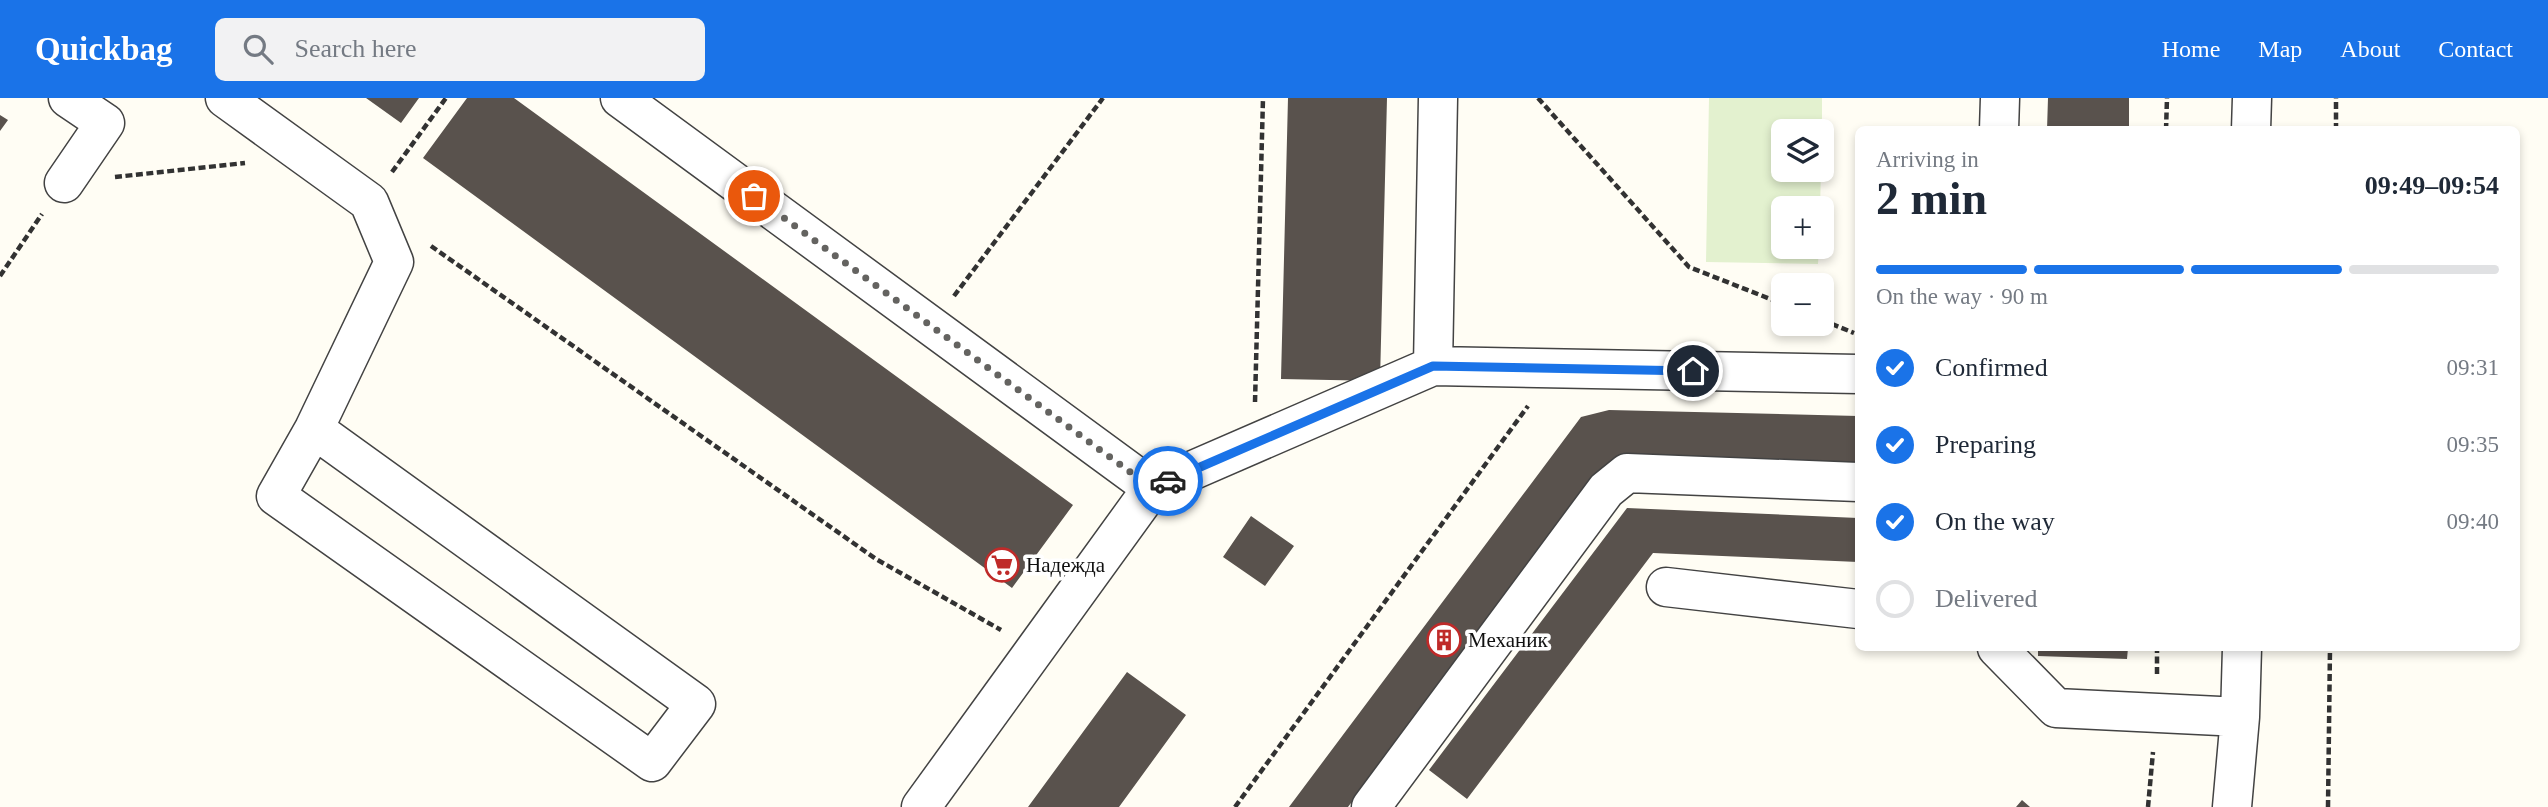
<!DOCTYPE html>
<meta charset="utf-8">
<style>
:root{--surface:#fff;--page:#f2f2f3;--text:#1f2937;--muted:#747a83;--line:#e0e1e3;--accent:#1a73e8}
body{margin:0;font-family:Georgia,serif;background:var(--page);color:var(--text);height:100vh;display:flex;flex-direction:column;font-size:26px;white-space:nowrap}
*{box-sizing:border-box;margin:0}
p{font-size:23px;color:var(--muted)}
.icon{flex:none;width:38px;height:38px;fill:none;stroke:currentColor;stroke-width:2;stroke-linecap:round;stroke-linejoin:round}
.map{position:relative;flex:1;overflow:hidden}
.sheet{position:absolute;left:1855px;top:28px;width:665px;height:525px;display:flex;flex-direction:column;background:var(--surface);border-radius:10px;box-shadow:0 4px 10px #0003}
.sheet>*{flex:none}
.buttons{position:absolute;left:1771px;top:21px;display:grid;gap:14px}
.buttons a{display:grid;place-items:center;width:63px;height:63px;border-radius:10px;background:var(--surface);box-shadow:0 4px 10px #0003;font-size:35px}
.pin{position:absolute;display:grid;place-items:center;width:60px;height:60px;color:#fff;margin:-30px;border:4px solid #fff;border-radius:50%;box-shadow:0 2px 7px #0007}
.courier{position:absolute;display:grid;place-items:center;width:70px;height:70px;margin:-35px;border:5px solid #1a73e8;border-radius:50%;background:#fff;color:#222;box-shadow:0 2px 9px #0007}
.head em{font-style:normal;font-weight:600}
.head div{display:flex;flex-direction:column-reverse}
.head{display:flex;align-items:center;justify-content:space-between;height:119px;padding:0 21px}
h1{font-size:46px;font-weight:600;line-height:52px}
.bar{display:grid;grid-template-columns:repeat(4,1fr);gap:10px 7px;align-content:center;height:84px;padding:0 21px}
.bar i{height:9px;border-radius:5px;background:var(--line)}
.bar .on{background:var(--accent)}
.bar p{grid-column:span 4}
ol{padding:0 21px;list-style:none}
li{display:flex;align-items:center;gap:21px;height:77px}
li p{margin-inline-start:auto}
li .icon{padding:7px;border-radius:50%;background:var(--accent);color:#fff;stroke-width:4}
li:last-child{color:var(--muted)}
li i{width:38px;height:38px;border:4px solid var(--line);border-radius:50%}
header{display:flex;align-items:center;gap:42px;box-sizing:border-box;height:98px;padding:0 35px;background:var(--accent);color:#fff}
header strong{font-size:33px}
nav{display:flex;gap:38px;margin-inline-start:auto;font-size:24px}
.search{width:490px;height:63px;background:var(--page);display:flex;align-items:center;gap:18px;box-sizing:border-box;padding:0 24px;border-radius:10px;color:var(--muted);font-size:26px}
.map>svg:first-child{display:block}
.pitch{fill:#e3f1cf}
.building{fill:#59524d}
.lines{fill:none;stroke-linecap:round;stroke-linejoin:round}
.minor-casing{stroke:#434343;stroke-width:41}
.path{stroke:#323232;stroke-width:4.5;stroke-dasharray:7 3.5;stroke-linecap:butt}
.minor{stroke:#fff;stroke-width:38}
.done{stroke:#646360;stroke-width:7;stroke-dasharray:0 12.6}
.route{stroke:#1a73e8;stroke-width:9}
.labels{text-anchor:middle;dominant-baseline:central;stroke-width:7;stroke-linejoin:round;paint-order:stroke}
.poi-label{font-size:21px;fill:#101010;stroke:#fff;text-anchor:start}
</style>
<header>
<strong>Quickbag</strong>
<div class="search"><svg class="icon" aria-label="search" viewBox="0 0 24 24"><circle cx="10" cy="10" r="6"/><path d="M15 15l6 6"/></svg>Search here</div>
<nav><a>Home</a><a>Map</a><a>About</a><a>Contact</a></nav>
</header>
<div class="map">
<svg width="2548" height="709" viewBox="0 0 2548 709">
<rect width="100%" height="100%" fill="#fffdf4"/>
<path class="pitch" d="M1709 0H1822V33H1783V72H1821L1820 110H1783V149H1819L1818 166 1706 164Z"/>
<path class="building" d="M366 0H419L401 25Z
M467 0H514L1073 407 1012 490 423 60Z
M1288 0H1387L1380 283 1281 281Z
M2048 0H2129V32H2047Z
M0 17 8 22 0 33Z
M1609 312 1858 318V365L1621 359 1599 375 1348 709H1289L1581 319Z
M1627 410 1858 420V464L1653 455 1467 701 1429 672Z
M1251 418 1294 448 1265 488 1223 459Z
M2038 550H2128L2127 561 2038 558Z
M1127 574 1186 617 1119 709H1028Z
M2022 702 2030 709H2016Z"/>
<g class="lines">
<defs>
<path id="minor" d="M225 0 369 104 394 164 314 331 276 398 652 664 696 606 314 331
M620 0 1152 390 1433 268 1858 276
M1999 32 2000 0
M2251 32 2252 0
M64 85 105 25 68 0
M1433 268 1438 0
M1666 489 1858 511
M1997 550 2056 610 2240 619
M921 709 1152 390
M1371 709 1606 392 1627 375 1858 384
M2232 709 2240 619 2242 550"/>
</defs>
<use href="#minor" class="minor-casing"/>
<path class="path" d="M1538 0 1689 169 1783 206
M2166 32 2167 0
M2336 32V0
M392 74 446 0
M115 79 245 65
M431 148 876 461 1001 532
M0 178 42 116
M954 198 1103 0
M1822 222 1854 235
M1255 304 1263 0
M2157 576V550
M1235 709 1528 308
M2148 709 2153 654
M2328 709 2330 550"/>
<use href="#minor" class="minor"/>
</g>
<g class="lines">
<path class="done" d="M754 98 1152 390 1168 383"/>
<path class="route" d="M1168 383 1433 268 1693 273"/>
</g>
<defs>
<symbol id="supermarket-ring" viewBox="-11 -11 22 22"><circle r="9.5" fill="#fff" stroke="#bf2a29" stroke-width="1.5"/><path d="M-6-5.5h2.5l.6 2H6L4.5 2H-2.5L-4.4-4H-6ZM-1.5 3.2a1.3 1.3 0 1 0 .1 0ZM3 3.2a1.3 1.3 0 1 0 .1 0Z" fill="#bf2a29"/></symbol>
<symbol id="building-ring" viewBox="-11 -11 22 22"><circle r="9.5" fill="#fff" stroke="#bf2a29" stroke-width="1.5"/><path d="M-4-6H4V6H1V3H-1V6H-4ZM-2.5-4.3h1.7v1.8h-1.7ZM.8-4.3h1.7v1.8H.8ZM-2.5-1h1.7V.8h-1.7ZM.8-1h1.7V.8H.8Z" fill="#bf2a29"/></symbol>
</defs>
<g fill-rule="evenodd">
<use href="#supermarket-ring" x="983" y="448" width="38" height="38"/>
<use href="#building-ring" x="1425" y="523" width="38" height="38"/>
</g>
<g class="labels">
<g class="poi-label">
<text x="1026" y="467">Надежда</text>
<text x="1468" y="542">Механик</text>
</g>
</g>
</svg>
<div class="buttons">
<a><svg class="icon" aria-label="layers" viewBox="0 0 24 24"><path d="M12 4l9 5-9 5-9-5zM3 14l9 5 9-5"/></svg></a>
<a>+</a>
<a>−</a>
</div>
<div class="pin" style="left:754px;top:98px;background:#ea580c"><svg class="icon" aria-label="bag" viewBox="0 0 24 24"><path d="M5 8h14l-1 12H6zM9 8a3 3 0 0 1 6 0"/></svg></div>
<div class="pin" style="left:1693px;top:273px;background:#1f2937"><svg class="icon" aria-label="home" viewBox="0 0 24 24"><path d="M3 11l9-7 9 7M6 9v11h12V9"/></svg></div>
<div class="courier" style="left:1168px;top:383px"><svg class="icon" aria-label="car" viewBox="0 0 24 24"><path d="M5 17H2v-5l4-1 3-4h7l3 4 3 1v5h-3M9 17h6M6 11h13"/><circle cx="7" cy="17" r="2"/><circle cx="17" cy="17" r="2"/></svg></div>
<section class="sheet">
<div class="head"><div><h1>2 min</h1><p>Arriving in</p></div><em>09:49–09:54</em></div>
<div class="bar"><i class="on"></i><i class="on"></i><i class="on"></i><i></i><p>On the way · 90 m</p></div>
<ol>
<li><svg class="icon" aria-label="check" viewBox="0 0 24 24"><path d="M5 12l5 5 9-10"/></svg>Confirmed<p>09:31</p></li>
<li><svg class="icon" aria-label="check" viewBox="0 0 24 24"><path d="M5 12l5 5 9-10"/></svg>Preparing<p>09:35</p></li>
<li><svg class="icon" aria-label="check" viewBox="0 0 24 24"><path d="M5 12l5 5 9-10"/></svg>On the way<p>09:40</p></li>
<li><i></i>Delivered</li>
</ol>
</section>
</div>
